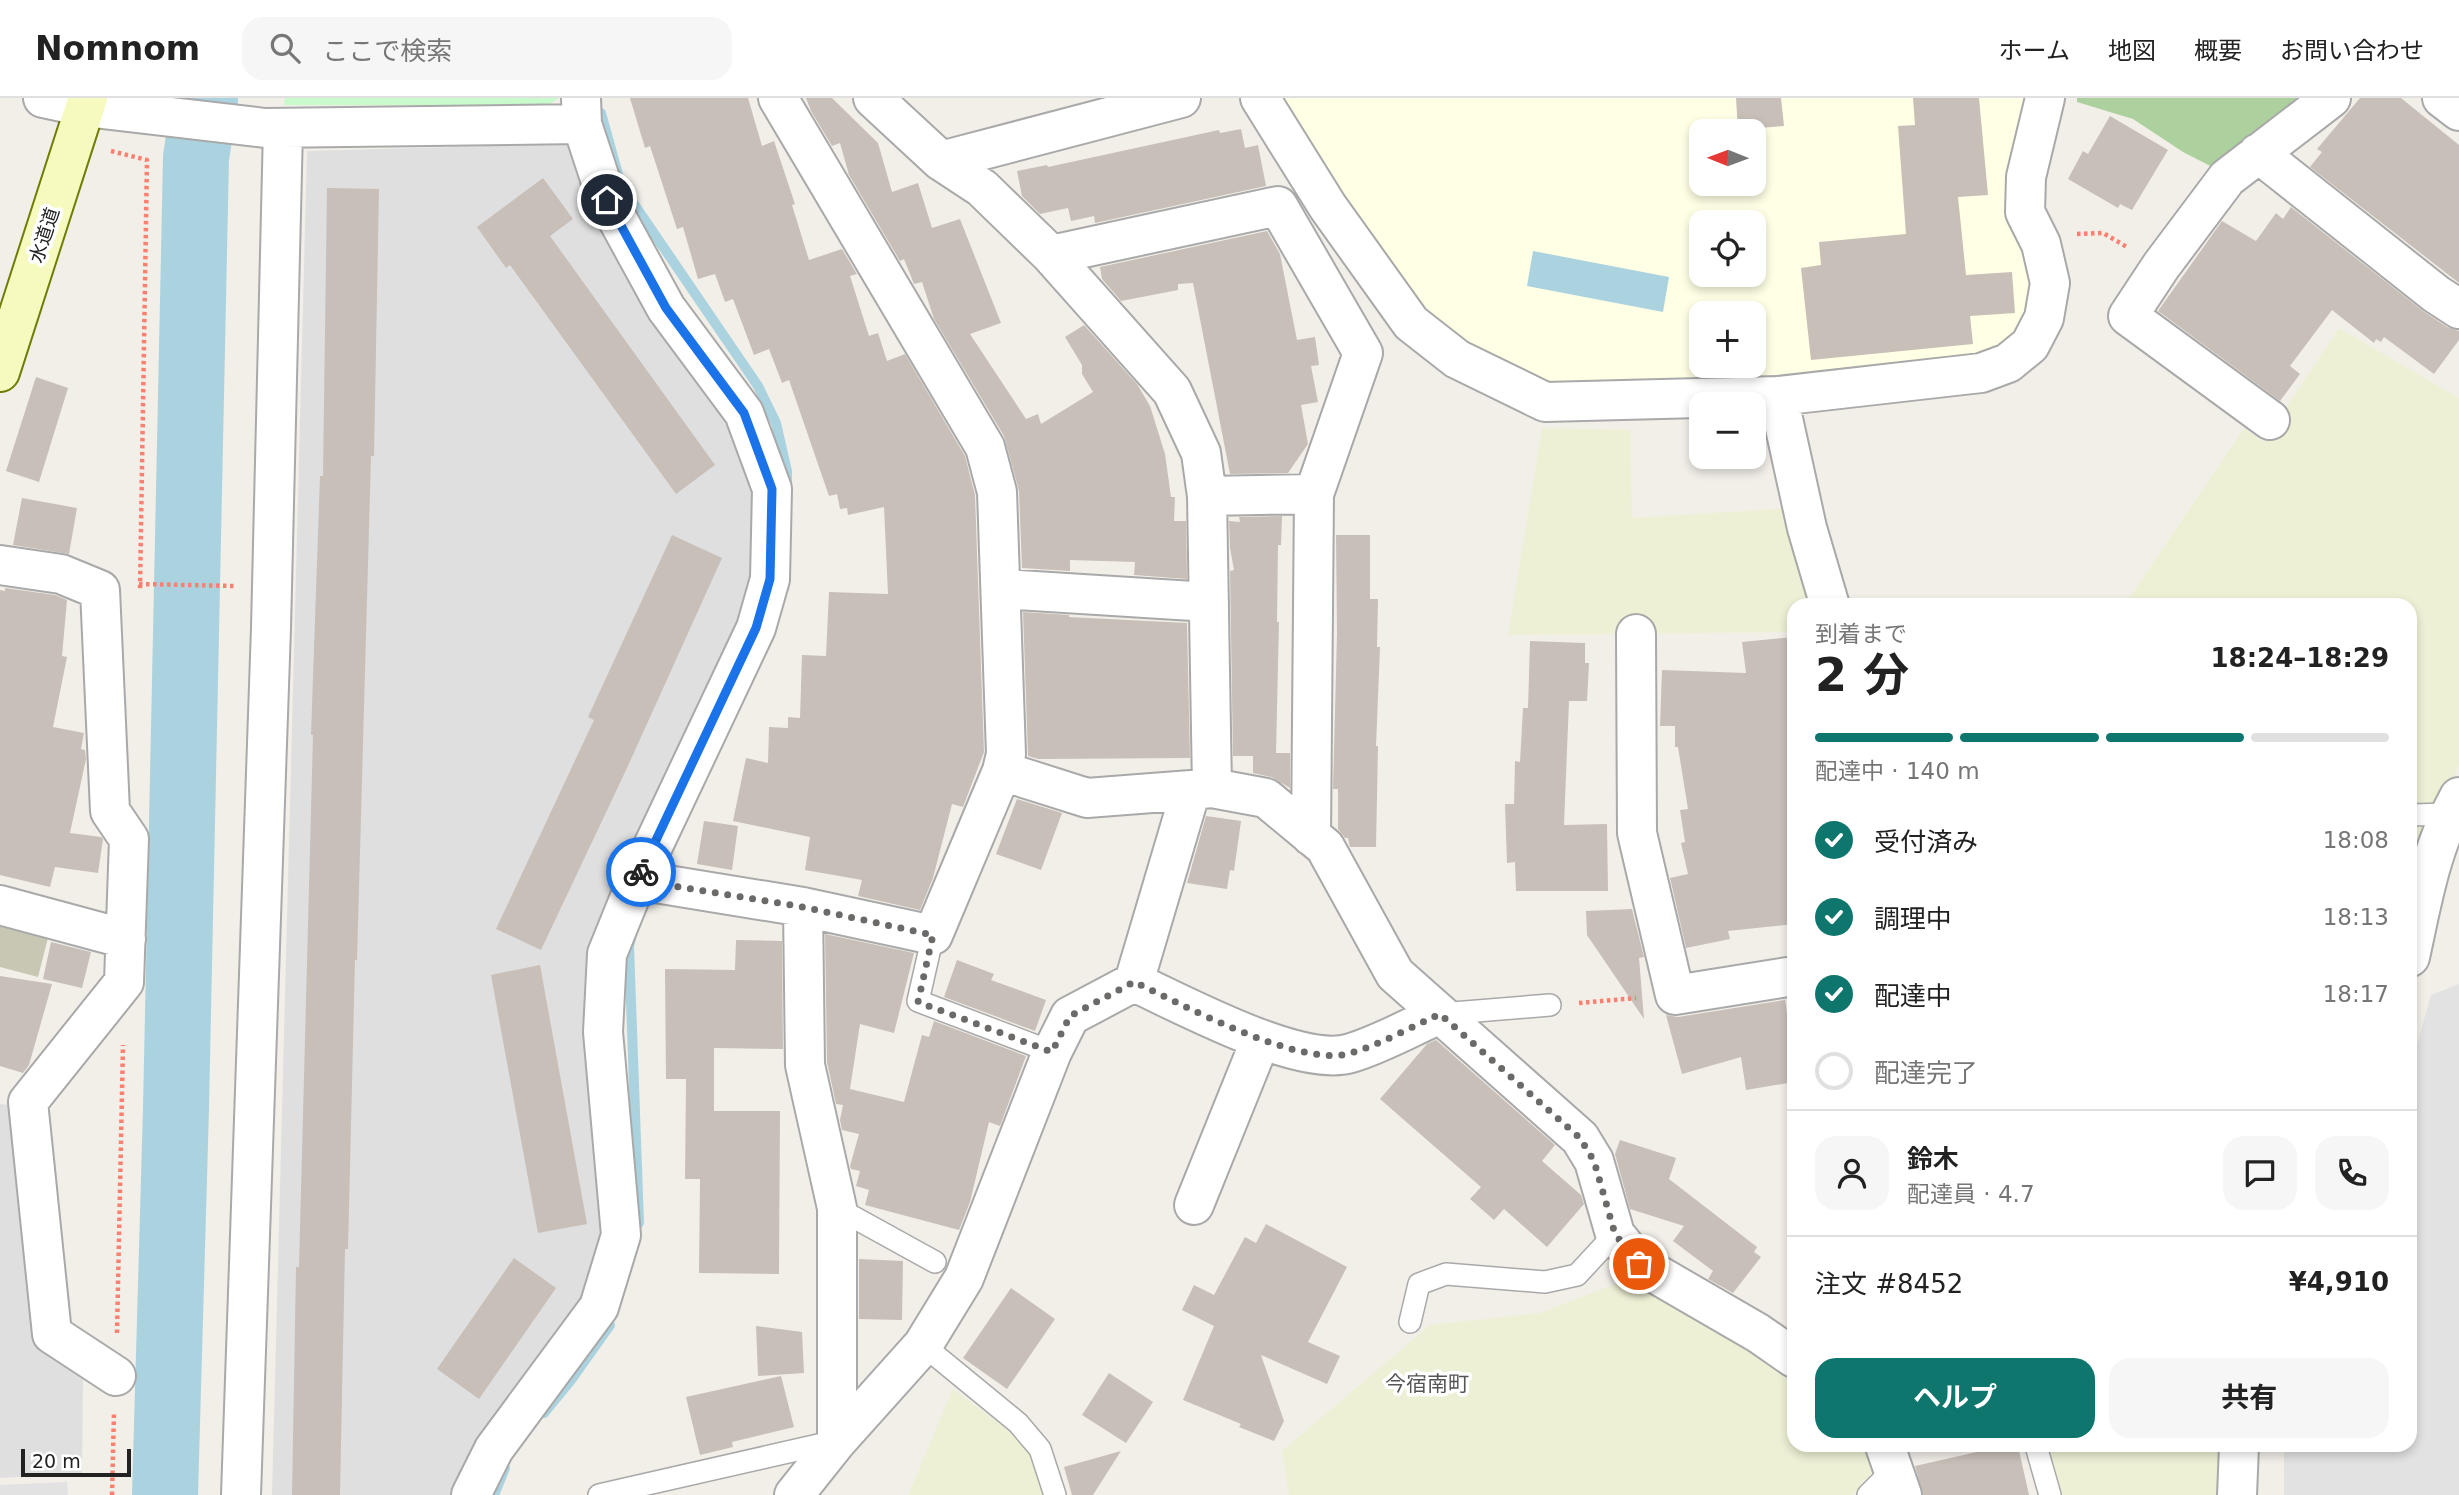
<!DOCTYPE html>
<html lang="ja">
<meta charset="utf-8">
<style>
:root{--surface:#fff;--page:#f6f6f6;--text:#222;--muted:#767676;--line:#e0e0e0;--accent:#0f766e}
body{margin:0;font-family:"DejaVu Sans","Noto Sans JP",sans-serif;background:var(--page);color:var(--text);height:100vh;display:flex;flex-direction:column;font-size:26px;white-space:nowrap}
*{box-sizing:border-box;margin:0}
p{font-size:23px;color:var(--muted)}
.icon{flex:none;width:38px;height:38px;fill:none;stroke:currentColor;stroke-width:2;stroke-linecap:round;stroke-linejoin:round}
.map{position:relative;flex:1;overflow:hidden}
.drawer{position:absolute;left:1787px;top:500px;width:630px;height:854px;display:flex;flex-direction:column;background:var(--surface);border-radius:21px;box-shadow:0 4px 10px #0003}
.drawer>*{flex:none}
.needle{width:46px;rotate:271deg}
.fabs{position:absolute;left:1689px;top:21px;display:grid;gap:14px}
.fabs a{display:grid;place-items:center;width:77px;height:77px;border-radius:14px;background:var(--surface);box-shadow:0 4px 10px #0003;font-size:35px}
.scale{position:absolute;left:21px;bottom:18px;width:110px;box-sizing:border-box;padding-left:7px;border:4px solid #222;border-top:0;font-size:19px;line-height:24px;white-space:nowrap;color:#222;-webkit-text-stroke:5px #fff;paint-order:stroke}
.pin{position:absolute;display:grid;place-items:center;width:60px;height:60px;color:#fff;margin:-30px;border:4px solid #fff;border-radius:50%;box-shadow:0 2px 7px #0007}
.courier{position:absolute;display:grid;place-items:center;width:70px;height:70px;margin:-35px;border:5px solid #1a73e8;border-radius:50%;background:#fff;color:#222;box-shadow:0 2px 9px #0007}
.head em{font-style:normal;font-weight:700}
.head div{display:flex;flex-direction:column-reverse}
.head{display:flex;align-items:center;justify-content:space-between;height:119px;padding:0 28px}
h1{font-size:46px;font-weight:700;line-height:52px}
.bar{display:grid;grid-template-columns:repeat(4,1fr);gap:10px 7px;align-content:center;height:84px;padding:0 28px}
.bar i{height:9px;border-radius:5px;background:var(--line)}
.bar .on{background:var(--accent)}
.bar p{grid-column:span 4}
.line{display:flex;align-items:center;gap:18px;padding:0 28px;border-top:2px solid var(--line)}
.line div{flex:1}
.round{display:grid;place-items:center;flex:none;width:74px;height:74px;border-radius:21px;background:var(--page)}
ol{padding:0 28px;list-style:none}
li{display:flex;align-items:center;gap:21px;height:77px}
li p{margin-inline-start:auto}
li .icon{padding:7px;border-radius:50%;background:var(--accent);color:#fff;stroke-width:4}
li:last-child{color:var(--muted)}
li i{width:38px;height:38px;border:4px solid var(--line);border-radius:50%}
.primary-button{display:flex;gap:14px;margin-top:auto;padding:14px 28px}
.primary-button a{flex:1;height:80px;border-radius:21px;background:var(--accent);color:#fff;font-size:28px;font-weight:700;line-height:80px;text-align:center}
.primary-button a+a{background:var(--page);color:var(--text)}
header{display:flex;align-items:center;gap:42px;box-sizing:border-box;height:98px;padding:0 35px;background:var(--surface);border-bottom:2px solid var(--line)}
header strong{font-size:33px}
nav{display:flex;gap:38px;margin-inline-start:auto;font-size:24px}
.search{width:490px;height:63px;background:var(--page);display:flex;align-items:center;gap:18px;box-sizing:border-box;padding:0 24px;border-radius:21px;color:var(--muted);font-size:26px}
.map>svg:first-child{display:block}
.residential{fill:#e0dfdf}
.education{fill:#ffffe5;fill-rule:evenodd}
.construction{fill:#c7c7b4}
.farmland{fill:#eef0d5}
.forest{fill:#add19e}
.park{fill:#c8facc}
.parking{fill:#e2e2e2}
.water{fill:#aad3df}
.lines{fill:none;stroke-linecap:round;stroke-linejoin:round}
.stream{stroke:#aad3df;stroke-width:10}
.river{stroke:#aad3df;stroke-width:66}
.building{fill:#c7bfb8}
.lane-casing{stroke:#a9a9a9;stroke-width:24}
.street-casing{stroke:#a9a9a9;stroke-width:42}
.secondary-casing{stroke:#707d05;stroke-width:42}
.path{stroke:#fa8072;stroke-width:4.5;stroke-dasharray:3.5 3.5;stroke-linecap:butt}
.lane{stroke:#fff;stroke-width:21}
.street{stroke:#fff;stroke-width:38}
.secondary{stroke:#f7fabf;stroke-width:38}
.done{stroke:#6b6a68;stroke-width:7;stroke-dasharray:0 12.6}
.route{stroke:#1a73e8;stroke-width:9}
.labels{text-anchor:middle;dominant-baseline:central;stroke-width:7;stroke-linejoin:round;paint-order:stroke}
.street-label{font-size:19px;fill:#222;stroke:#fff}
.neighbourhood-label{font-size:21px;fill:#555;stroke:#fff}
</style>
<header>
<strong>Nomnom</strong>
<div class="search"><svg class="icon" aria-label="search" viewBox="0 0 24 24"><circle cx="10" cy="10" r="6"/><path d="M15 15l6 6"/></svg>ここで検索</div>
<nav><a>ホーム</a><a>地図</a><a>概要</a><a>お問い合わせ</a></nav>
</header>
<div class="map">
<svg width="2459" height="1397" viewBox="0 0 2459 1397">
<rect width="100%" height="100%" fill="#f2efe9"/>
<path class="residential" d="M569 46 587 103 653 216 730 319 749 364 754 411V445L750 492 737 537 622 772 605 1170 463 1397H272L307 53Z
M0 1006 8 1007 42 1243 83 1277 82 1375 0 1380Z"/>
<path class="education" d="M1277 0H2033L2039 170 2032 215 1998 255 1821 279 1552 289 1423 218ZM1701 33H1754V86H1701ZM1701 124H1754V177H1701ZM1701 215H1754V268H1701Z"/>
<path class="construction" d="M0 822 50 832 38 879 0 869Z"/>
<path class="farmland" d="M2339 230 2459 300V668L2448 693 2432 710 2410 770V508H2124L2244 330 2263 344Z
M1542 330 1630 332 1632 420 1790 410 1816 507 1794 508V534L1508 537Z
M1628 1181 1794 1269V1348H1868L1877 1369 1852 1397H1289L1282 1353 1430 1227 1540 1215Z
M953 1291 1037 1354 1049 1397H908Z
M2044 1348H2231L2229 1397H2055Z"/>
<path class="forest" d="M2077 0H2313L2220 73 2183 54 2133 21 2077 4Z"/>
<path class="park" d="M285 0H559L548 7H284Z"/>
<path class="parking" d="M2459 886V1397H2284V1348H2410V972L2431 897Z
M67 1384 68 1397H0V1387Z"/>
<path class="water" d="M1533 153 1669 179 1663 214 1527 188Z"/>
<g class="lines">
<path class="stream" d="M601 15 621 87 758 288 776 325 787 373V387
M631 841 629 848 639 1125
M544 1315 571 1282 610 1227
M494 1397 505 1370"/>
<path class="river" d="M165 1397 176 1010 196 60 205 0"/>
</g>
<path class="building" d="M630 0H748L762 48 774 43 795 106 792 107 809 162 842 151 857 176 850 178 869 238 878 235 887 263 905 256 965 358 975 397 984 654 963 709 952 706 933 780 920 812 858 798 862 782 805 772 810 739 733 723 746 660 768 665 769 629 788 630V619L800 620 802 557 826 558 829 494 888 496 884 409 848 417 847 410 840 411 837 396 829 398 789 282 782 285 769 251 754 257 733 201 725 204 715 176 698 181 683 129 677 131 650 48 645 50Z
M806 0H832L878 45 892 94 918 85 932 130 960 121 1001 225 970 236 1026 321 1038 316 1041 326 1093 294 1082 276V267L1065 239 1084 227 1137 286 1150 308 1165 356 1171 399H1175L1174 423H1186L1187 481 1134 477 1135 464 1070 462V473L1022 470 1019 393 1004 338 934 221 922 184 914 186 904 161 900 163 849 77 840 45 832 48 811 13Z
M1736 0H1781L1784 28 1738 32Z
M1913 0H1979L1988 97 1958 99 1966 177 2012 174 2015 215 1970 218 1973 246 1811 262 1801 170 1821 167 1819 144 1906 136 1898 28 1915 27Z
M2360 0H2401L2459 47V185L2310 69 2322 54 2317 51Z
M2110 18 2168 52 2132 112 2120 106 2118 110 2068 81 2083 53 2088 56Z
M1241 31 1245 50 1258 47 1266 88 1095 125 1094 118 1071 123 1068 110 1040 116 1022 98 1017 73 1047 67 1048 69 1219 32 1220 35Z
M543 80 573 121 550 138 715 367 676 396 510 167 506 170 477 129Z
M327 90 379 91 374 358H371L357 862H355L348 1151H345L340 1397H292L296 1169H299L313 637H311L320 378H323Z
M2291 109 2423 213 2447 229 2459 233V242L2434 276 2384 239 2381 244 2376 241 2374 245 2332 212 2290 268 2300 276 2280 303 2158 213 2222 123 2256 143 2276 115 2283 121Z
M1267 133 1280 156 1297 242 1315 239 1319 267 1311 268 1318 304 1301 307 1308 346 1288 375 1230 376 1193 185 1178 186V192L1121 203 1102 181 1100 169Z
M36 279 68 290 39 384 6 373Z
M22 400 77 410 69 456 13 447Z
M1282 418 1281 447H1278L1277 524H1279L1276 655H1290V690L1271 679 1253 675V658H1233L1230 473 1234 472 1230 450 1229 423 1240 424 1239 419Z
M672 437 722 460 627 670 541 852 496 831 594 622 588 619Z
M1336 437H1370V501H1378L1377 549H1380L1376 648H1378L1376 749H1350L1348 740H1345L1338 731V691H1333L1337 535Z
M5 490 55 497 67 502 62 558 67 559 53 629 84 635 81 651 85 652 86 661 70 735 101 739 103 741 98 775 55 769 50 789 0 777V492L5 493Z
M1023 514 1069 517V519L1187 525 1190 660 1038 661 1028 658Z
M1794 539V826L1728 833 1730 841 1686 850 1670 780 1688 776 1681 745 1685 744 1680 712 1688 711 1678 649H1675V628H1660L1662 572 1746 575 1742 544Z
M1530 543 1585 545V565H1589L1587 603H1569L1564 727 1607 726 1608 793H1516L1515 764 1507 765 1505 706H1514L1515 663 1520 664 1523 610H1528Z
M1017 701 1062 715 1041 772 996 756Z
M1206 718 1241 723 1234 773 1230 772 1227 791 1187 785Z
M704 723 738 728 732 772 697 766Z
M1632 811 1644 859 1639 860 1644 921 1587 837 1586 813Z
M825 836 914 855 894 935 860 926 850 991 904 1004 922 937 929 939 934 923 1026 958 1000 1028 989 1024 970 1104 959 1132 865 1107 869 1092 856 1088 860 1073 851 1071 850 1068 859 1036 842 1032 840 1022 843 1007 836 1006 827 964Z
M736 842 782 843 783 951 714 950V1013H780L779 1176 699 1175 700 1081H685L686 981H666L665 871 735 872Z
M51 844 91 854 82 890 43 881Z
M957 862 994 876 991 882 1046 902 1035 933 944 899Z
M540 867 587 1126 538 1135 491 877Z
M0 878 52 886 29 967 23 975 0 968Z
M1785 902 1794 960V984L1746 992 1741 959 1682 976 1666 917 1678 919Z
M1436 942 1555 1047 1542 1063 1581 1097 1584 1106 1547 1149 1504 1111 1494 1122 1470 1101 1481 1089 1380 1001 1427 946Z
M1620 1042 1676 1060 1669 1081 1757 1149 1754 1154 1761 1159 1733 1195 1708 1181 1713 1173 1673 1143 1684 1128 1630 1111 1615 1056Z
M1266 1126 1347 1169 1308 1244 1340 1258 1327 1286 1261 1257 1284 1323 1274 1343 1239 1329 1241 1326 1183 1302 1214 1228 1182 1212 1194 1187 1214 1197 1245 1139 1256 1145Z
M514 1160 556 1190 479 1301 437 1271Z
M859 1161 903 1163 902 1222 859 1221Z
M1011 1190 1055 1221 1007 1291 963 1260Z
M756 1228 802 1234 804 1275 758 1278Z
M1109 1275 1153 1304 1126 1345 1082 1317Z
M781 1278 794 1329 732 1344 733 1349 700 1357 686 1299Z
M2003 1348H2018L2029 1397H1923L1915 1368Z
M1121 1353 1093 1397H1072L1064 1369Z"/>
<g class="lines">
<defs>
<path id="lane" d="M2410 717 2450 716
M933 837 918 903 1052 954
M1440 916 1550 907
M837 1110 935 1164
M1410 1224 1419 1186 1446 1176 1545 1184 1577 1177 1615 1136
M923 1247 1018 1325 1040 1351 1055 1397
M2036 1348 2050 1397
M599 1397 836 1343
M1868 1397 1893 1372"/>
<path id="street" d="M43 0 85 9 265 30 582 26
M873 0 941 63 982 90 1051 157 1172 293 1201 355 1207 398 1212 690
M1260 0 1328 109 1411 225 1457 261 1545 304 1778 298 1981 275 2008 265 2030 247 2044 220 2050 185 2041 146 2025 114 2026 79 2045 0
M2442 0 2459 13
M2258 55 2436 196 2459 211
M941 63 1181 0
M1051 157 1278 108 1363 255 1314 396 1311 738
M1778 298 1807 430 1830 508
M2270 322 2128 218 2161 168 2227 80 2331 0
M1207 398 1314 396
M0 467 61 476 100 492 110 713 129 741 124 884 28 1004 52 1236 116 1278
M1002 491 1209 504
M1636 536 1637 735 1675 897 1794 878
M1002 673 1087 700 1191 692
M637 782 803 809 933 837 1002 673 1006 656 997 394 985 349 778 0
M0 807 126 841
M803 809 805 967 837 1110V1343
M2410 859C2422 804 2431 749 2459 699
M1134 884C1182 906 1301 971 1351 955 1381 946 1411 929 1440 916
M1194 1107 1261 941
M1885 1348 1902 1397
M241 1397 271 530 283 31
M471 1397 494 1351 599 1209 621 1137 603 934 607 856 637 782 756 530 770 481 772 391 744 315 666 210 607 102 582 26 581 0
M794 1397 837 1343 923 1247 964 1180 1052 954 1070 918 1134 884 1191 692 1212 690 1266 700 1325 749 1395 876 1580 1040 1594 1063 1615 1136 1639 1166 1758 1235 1794 1260
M2237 1397 2239 1348"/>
<path id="secondary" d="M0 274 88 0"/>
</defs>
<use href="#lane" class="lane-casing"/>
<use href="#street" class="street-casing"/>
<use href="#secondary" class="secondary-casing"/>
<path class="path" d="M111 53 147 62 140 492
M2077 136 2103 135 2127 149
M139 486 235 488
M1579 905 1636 900
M117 1235 123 947
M112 1397 114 1314"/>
<use href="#lane" class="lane"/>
<use href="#street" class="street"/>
<use href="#secondary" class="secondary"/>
</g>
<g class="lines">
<path class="done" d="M641 774 637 782 803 809 933 837 918 904 1052 954 1070 918 1134 884C1182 906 1301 971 1351 955 1381 946 1411 929 1440 916L1580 1040 1594 1063 1615 1136 1639 1166"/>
<path class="route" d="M607 102 666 210 744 315 772 391 770 481 756 530 641 774"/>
</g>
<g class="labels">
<g class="street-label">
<text transform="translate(44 137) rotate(-72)">水道道</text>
</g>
<g class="neighbourhood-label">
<text x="1427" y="1286">今宿南町</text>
</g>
</g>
</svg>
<div class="fabs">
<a><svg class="needle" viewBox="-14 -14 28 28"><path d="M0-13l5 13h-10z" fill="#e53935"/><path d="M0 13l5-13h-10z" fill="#767676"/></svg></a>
<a><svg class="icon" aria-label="locate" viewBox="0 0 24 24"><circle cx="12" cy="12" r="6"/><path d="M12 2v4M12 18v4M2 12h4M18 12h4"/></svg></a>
<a>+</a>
<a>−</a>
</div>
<div class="scale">20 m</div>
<div class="pin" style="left:1639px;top:1166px;background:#ea580c"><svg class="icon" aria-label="bag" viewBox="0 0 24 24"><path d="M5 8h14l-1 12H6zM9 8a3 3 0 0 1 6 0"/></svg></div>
<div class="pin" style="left:607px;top:102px;background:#1f2937"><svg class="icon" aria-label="home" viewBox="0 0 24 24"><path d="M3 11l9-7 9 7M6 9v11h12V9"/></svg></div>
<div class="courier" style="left:641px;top:774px"><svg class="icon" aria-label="bike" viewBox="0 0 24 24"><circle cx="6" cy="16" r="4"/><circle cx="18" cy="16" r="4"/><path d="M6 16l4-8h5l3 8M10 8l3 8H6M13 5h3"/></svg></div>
<section class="drawer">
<div class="head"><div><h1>2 分</h1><p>到着まで</p></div><em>18:24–18:29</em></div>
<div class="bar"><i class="on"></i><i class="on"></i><i class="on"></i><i></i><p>配達中 · 140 m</p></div>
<ol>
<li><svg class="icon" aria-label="check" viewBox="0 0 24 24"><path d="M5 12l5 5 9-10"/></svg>受付済み<p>18:08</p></li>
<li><svg class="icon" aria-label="check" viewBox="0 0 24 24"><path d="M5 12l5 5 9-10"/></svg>調理中<p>18:13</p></li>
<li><svg class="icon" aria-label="check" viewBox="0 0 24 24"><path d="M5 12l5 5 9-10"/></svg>配達中<p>18:17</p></li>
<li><i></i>配達完了</li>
</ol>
<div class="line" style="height:126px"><a class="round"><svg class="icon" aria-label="person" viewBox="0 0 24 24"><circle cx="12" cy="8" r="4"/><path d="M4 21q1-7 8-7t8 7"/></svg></a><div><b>鈴木</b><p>配達員 · 4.7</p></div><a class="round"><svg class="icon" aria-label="chat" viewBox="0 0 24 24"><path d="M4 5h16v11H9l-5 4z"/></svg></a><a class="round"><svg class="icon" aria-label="phone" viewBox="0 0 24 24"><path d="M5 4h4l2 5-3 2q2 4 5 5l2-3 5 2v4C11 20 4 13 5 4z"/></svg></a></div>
<div class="line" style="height:91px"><div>注文 #8452</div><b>¥4,910</b></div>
<div class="primary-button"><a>ヘルプ</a><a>共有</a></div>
</section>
</div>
